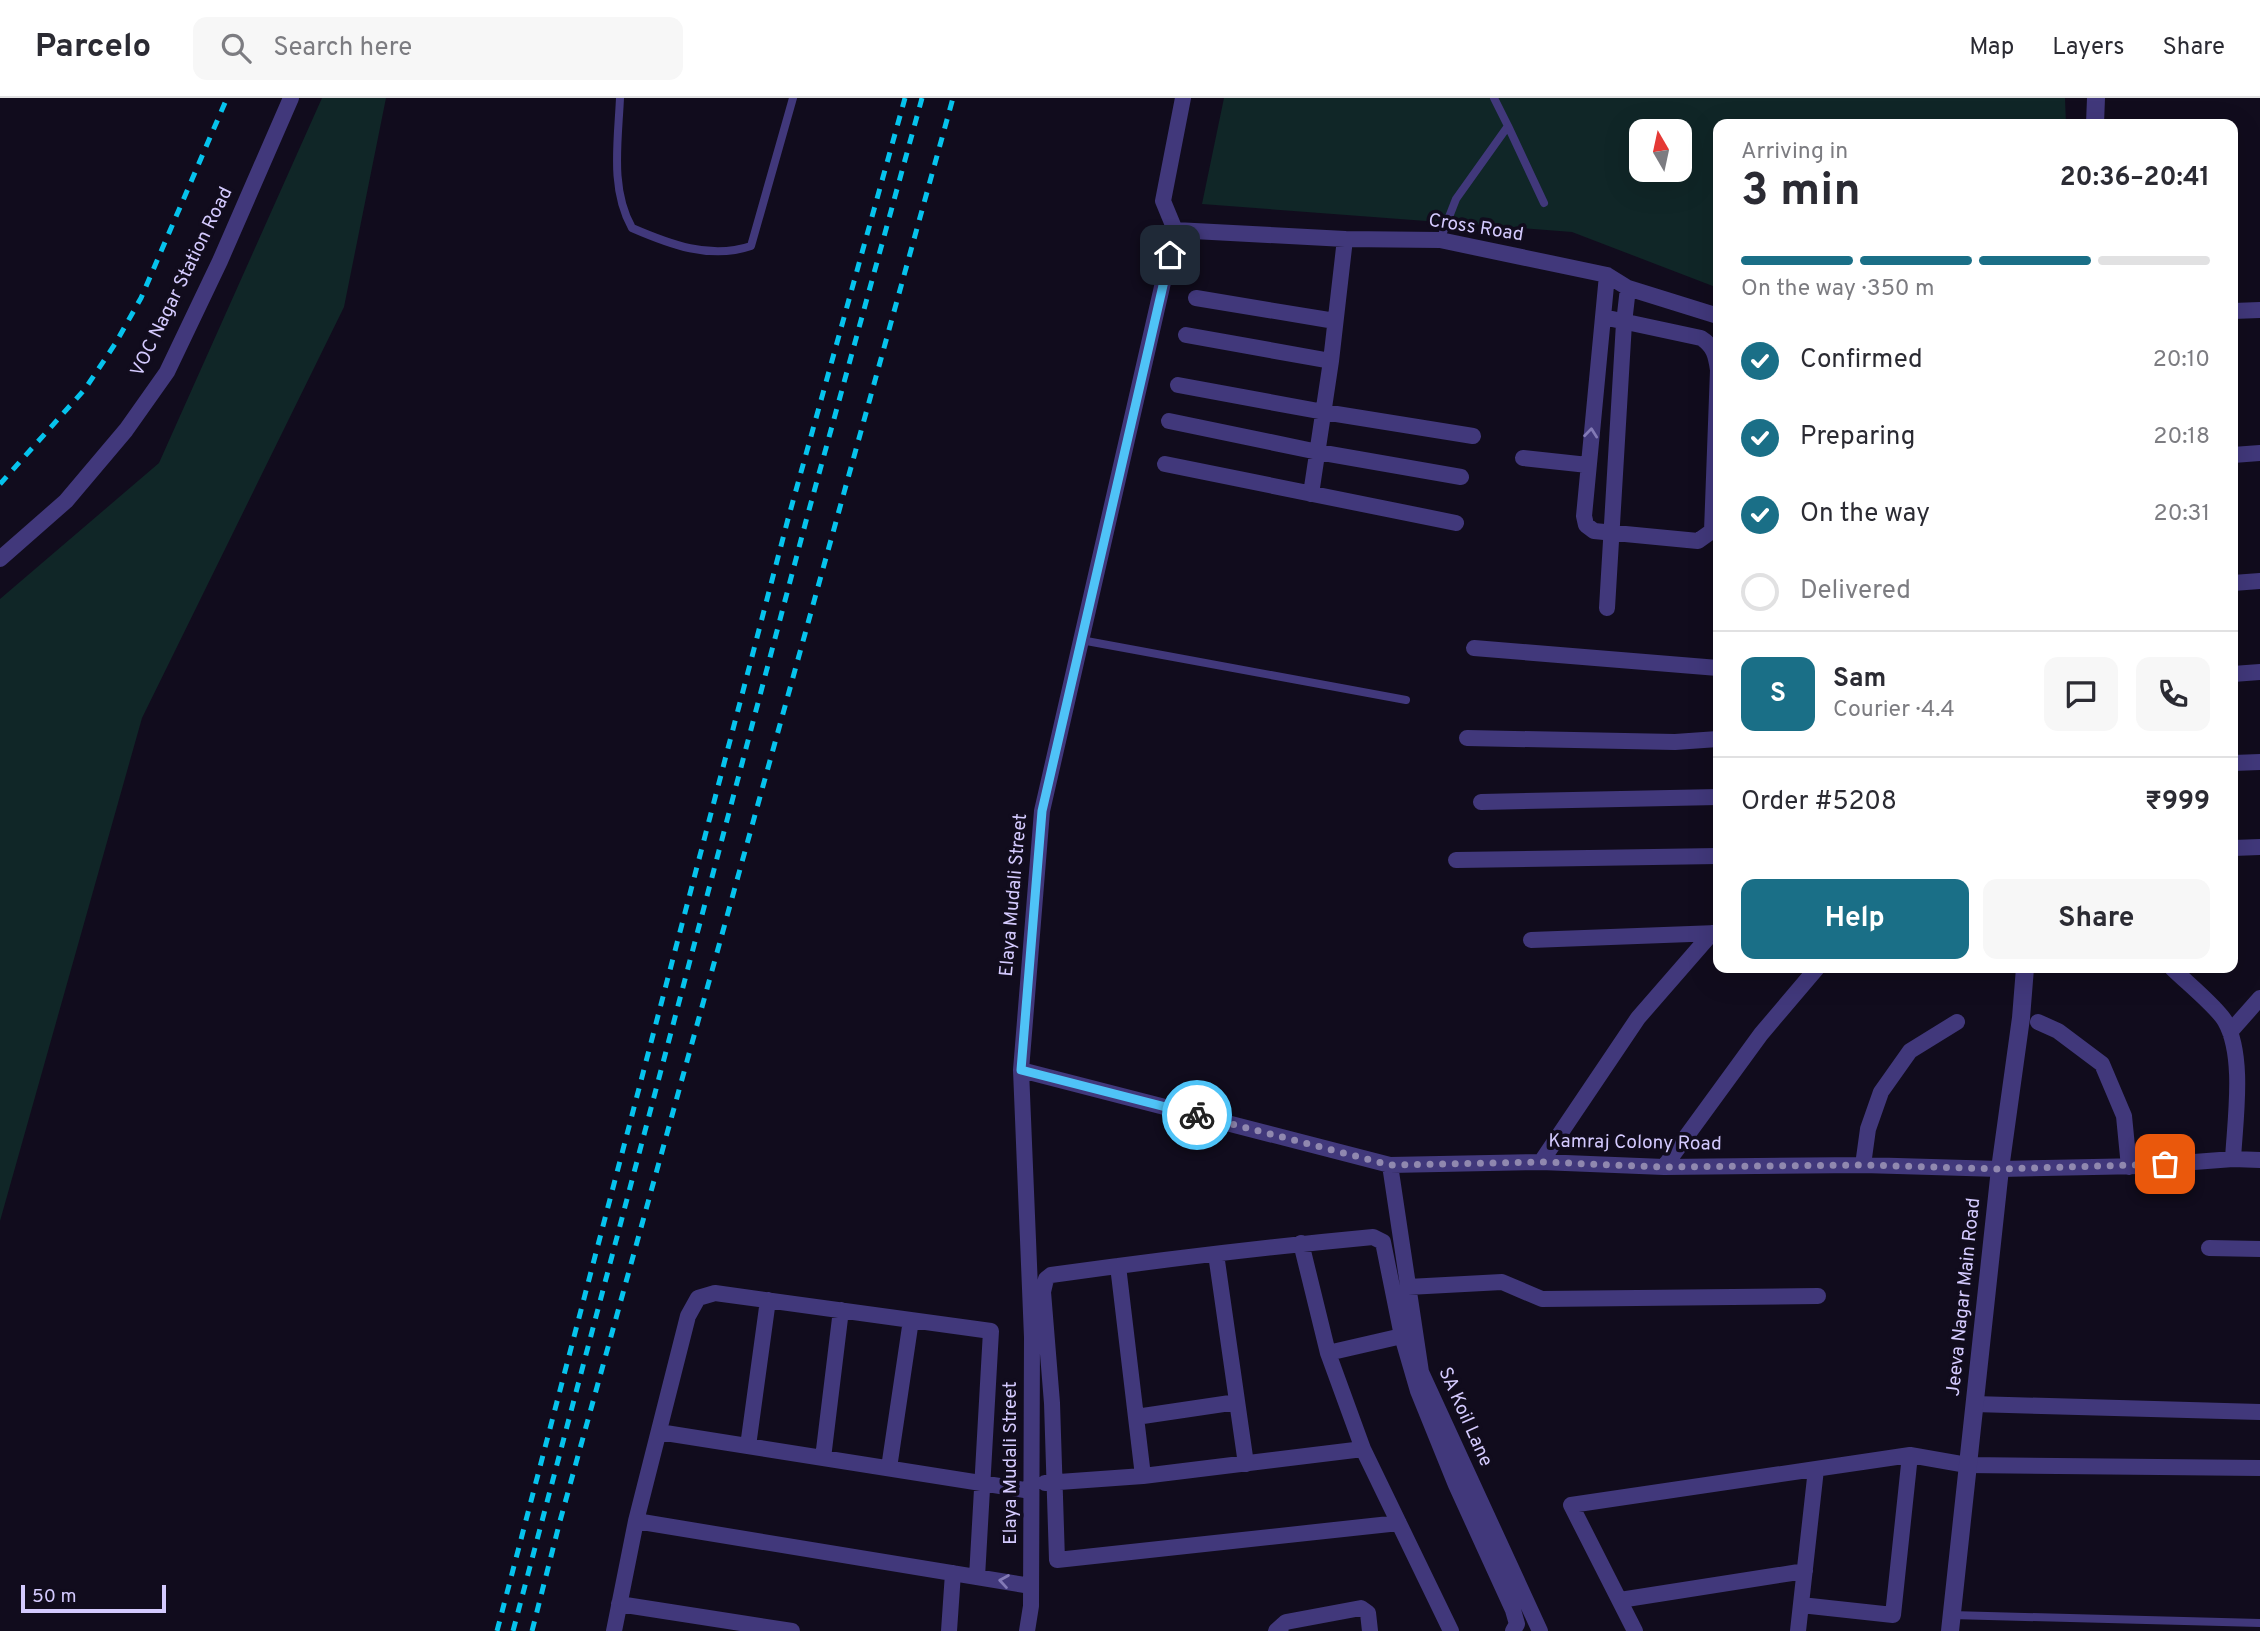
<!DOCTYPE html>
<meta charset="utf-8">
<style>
:root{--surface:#fff;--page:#f7f7f7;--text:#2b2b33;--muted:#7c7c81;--line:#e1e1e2;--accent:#1a6f87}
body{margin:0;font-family:Overpass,sans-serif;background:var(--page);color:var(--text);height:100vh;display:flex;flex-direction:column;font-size:26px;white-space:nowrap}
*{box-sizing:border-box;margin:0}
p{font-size:23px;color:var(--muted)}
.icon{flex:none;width:38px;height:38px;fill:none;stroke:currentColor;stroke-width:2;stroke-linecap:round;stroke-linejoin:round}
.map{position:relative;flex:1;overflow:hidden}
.panel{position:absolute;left:1713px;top:21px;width:525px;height:854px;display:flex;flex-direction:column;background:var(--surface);border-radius:14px;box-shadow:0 7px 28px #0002}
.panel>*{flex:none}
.needle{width:46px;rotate:351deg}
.buttons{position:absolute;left:1629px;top:21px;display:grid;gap:14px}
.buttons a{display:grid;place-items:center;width:63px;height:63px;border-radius:14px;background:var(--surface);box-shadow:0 7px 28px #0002;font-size:35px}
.scale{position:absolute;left:21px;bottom:18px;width:145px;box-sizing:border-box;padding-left:7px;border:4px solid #d4cafe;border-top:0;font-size:19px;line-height:24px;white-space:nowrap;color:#d4cafe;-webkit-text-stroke:5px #110c1d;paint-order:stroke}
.pin{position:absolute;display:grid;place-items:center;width:60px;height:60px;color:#fff;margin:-30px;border-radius:14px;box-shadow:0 4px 10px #0006}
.courier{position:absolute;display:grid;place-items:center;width:70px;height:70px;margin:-35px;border:5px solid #4fc3f7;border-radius:50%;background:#fff;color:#222;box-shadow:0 2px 9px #0007}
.headline em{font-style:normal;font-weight:700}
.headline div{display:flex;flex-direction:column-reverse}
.headline{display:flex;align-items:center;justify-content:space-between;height:119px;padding:0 28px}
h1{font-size:46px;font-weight:700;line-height:52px}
.bar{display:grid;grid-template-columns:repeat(4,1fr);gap:10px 7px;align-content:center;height:84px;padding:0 28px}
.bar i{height:9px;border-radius:5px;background:var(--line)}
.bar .selected{background:var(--accent)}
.bar p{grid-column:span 4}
.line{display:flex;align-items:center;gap:18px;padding:0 28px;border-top:2px solid var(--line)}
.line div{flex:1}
.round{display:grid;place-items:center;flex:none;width:74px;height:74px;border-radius:14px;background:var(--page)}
ol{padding:0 28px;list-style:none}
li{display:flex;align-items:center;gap:21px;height:77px}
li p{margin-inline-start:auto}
li .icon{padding:7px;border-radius:50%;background:var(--accent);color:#fff;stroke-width:4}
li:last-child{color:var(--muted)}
li i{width:38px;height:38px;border:4px solid var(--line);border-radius:50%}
.primary-button{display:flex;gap:14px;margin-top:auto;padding:14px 28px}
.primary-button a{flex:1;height:80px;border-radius:14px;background:var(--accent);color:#fff;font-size:28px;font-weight:700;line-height:80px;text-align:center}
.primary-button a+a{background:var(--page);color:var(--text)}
header{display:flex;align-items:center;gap:42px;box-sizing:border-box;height:98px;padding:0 35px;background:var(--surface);border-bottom:2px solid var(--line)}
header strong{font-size:33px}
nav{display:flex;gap:38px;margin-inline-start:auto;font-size:24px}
.search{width:490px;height:63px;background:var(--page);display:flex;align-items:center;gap:18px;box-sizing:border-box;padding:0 24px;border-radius:14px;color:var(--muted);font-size:26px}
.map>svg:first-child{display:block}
.green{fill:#102627;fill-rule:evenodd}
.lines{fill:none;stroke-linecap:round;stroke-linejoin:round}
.service{stroke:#41387b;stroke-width:8}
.minor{stroke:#41387b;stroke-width:16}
.tertiary{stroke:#41387b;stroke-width:18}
.rail{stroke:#06c3ed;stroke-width:5;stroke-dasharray:10 9;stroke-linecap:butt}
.oneway{stroke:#837ab6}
.done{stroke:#9088af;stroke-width:7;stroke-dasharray:0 12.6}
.route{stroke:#4fc3f7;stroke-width:9}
.labels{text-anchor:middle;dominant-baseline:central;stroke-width:7;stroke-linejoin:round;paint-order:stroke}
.street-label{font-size:19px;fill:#d4cafe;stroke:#110c1d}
</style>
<header>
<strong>Parcelo</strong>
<div class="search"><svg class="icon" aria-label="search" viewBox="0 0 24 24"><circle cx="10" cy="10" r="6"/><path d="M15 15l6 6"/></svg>Search here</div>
<nav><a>Map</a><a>Layers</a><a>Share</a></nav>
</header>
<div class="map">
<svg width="2260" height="1533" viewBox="0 0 2260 1533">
<rect width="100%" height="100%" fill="#110c1d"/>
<path class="green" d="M322 0H386L344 209 142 620 0 1123V501L159 365Z
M1224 0H2065L2066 26H1718V190L1572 134 1202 106ZM1642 33H1680V72H1642Z"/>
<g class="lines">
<path class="service" d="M620 0C618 44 610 91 632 130 669 146 710 162 751 148L793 0
M1508 28 1544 105
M1440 142 1456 101 1508 28 1494 0
M1081 542 1406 602
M1951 1517 2260 1525"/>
<path class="minor" d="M1175 132 1345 141 1440 142 1607 177 1628 190 1718 218
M1196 200 1335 223
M2233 213 2260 212
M1603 219 1701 240C1714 248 1716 258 1718 272L1712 433 1698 443 1594 433 1586 427 1584 418 1607 177
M1186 237 1331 263
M1178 287 1324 314 1473 338
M1169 323 1318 354 1461 379
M2233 357 2260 355
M1523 360 1588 367
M1165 366 1456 425
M1311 396 1331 263 1345 141
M0 461 66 403 126 332 167 274 220 163 291 0
M2233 485 2260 483
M1607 510 1624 225 1628 190
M1474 550 1718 570
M2233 576 2260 574
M1467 640 1675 644 1718 641
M2233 665 2260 664
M1481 704 1718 699
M2233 750 2260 749
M1456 762 1718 758
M1531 842 1717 835
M2172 870C2185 883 2217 909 2225 923 2245 958 2235 1022 2233 1061
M2038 924 2058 933 2102 966 2124 1018 2129 1069
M2230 934 2260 900
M1021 972 1390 1067 1541 1064 1664 1069 1863 1067 2000 1071 2142 1068 2233 1061 2260 1062
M1541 1064 1638 920 1712 835
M1390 1067 1421 1274 1540 1533
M1863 1067 1868 1031 1881 994 1910 953 1957 924
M1664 1069 1761 936 1817 870
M1301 1145 1328 1255 1363 1351 1451 1533
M2209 1150 2260 1151
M1216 1156 1246 1366
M1118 1168 1143 1378
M1408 1189 1502 1184 1542 1201 1818 1198
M1328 1255 1402 1238
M1974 1306 2260 1314
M1136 1319 1237 1304
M659 1334 1031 1393
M748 1348 768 1202
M823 1360 841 1212
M889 1370 911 1222
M1045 1385 1143 1378 1363 1351
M636 1423 1031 1488
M1399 1425 1057 1462 1052 1305 1043 1194 1046 1181 1051 1177C1159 1162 1266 1149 1373 1139L1383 1144 1402 1238 1418 1293 1456 1387 1513 1512 1517 1526 1513 1533
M1620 1502 1805 1473
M619 1506 792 1533
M1801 1507 1893 1517 1910 1357
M614 1533 636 1423 688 1218 698 1200 715 1195 991 1233 977 1479
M949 1533 953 1475
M1027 1533 1031 1508 1032 1239 1021 972 1042 713 1175 132 1163 103 1183 0
M1276 1533 1286 1524 1361 1510 1368 1515 1370 1533
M1635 1533 1571 1407 1910 1357 1967 1367 2260 1370
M1798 1533 1816 1371"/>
<path class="tertiary" d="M2095 26 2096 0
M1950 1533 2000 1071 2021 920 2025 870"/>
<path class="rail" d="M0 386 85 291 115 246 141 200 227 0
M497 1533 788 421 905 0
M513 1533 806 423 922 0
M532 1533 560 1423 953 0"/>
</g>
<defs><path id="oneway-chevron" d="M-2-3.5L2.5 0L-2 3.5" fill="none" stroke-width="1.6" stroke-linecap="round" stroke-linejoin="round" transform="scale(1.75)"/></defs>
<g class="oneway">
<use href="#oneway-chevron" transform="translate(1591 335) rotate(-84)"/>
<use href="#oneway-chevron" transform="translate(1004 1483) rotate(-171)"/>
</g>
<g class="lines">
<path class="done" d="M1197 1017 1390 1067 1541 1064 1664 1069 1863 1067 2000 1071 2165 1066"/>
<path class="route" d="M1170 157 1042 713 1021 972 1197 1017"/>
</g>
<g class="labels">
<g class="street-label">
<text transform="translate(1476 130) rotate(9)">Cross Road</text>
<text transform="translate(182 184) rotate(-64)">VOC Nagar Station Road</text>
<text transform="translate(1014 797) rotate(-85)">Elaya Mudali Street</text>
<text transform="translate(1635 1045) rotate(1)">Kamraj Colony Road</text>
<text transform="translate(1964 1199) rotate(-84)">Jeeva Nagar Main Road</text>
<text transform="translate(1465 1319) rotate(66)">SA Koil Lane</text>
<text transform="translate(1011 1365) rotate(-90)">Elaya Mudali Street</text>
</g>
</g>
</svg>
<div class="buttons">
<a><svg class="needle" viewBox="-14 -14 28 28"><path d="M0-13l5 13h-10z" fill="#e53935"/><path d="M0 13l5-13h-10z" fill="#7c7c81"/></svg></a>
</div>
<div class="scale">50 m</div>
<div class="pin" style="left:2165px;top:1066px;background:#ea580c"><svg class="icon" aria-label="bag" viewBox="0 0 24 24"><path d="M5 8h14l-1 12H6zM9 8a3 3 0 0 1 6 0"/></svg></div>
<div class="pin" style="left:1170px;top:157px;background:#1f2937"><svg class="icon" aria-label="home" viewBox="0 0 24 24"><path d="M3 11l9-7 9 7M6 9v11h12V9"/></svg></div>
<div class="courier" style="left:1197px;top:1017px"><svg class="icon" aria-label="bike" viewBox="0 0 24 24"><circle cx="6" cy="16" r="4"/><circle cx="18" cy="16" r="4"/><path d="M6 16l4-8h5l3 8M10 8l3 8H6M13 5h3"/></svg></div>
<section class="panel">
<div class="headline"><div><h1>3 min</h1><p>Arriving in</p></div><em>20:36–20:41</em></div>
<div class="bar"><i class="selected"></i><i class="selected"></i><i class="selected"></i><i></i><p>On the way · 350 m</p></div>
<ol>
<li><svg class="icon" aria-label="check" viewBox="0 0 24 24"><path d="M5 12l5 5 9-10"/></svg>Confirmed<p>20:10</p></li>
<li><svg class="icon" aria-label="check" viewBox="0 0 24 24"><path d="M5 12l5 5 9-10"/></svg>Preparing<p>20:18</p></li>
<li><svg class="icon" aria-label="check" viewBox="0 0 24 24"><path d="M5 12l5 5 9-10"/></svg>On the way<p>20:31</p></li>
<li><i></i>Delivered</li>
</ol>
<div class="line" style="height:126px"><b class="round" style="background:var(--accent);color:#fff">S</b><div><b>Sam</b><p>Courier · 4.4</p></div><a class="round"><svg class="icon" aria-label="chat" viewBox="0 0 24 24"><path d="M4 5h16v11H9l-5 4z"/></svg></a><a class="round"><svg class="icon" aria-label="phone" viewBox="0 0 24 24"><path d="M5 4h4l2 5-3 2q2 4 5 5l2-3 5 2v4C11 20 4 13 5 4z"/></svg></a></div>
<div class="line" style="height:91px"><div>Order #5208</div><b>₹999</b></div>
<div class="primary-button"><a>Help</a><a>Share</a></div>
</section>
</div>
